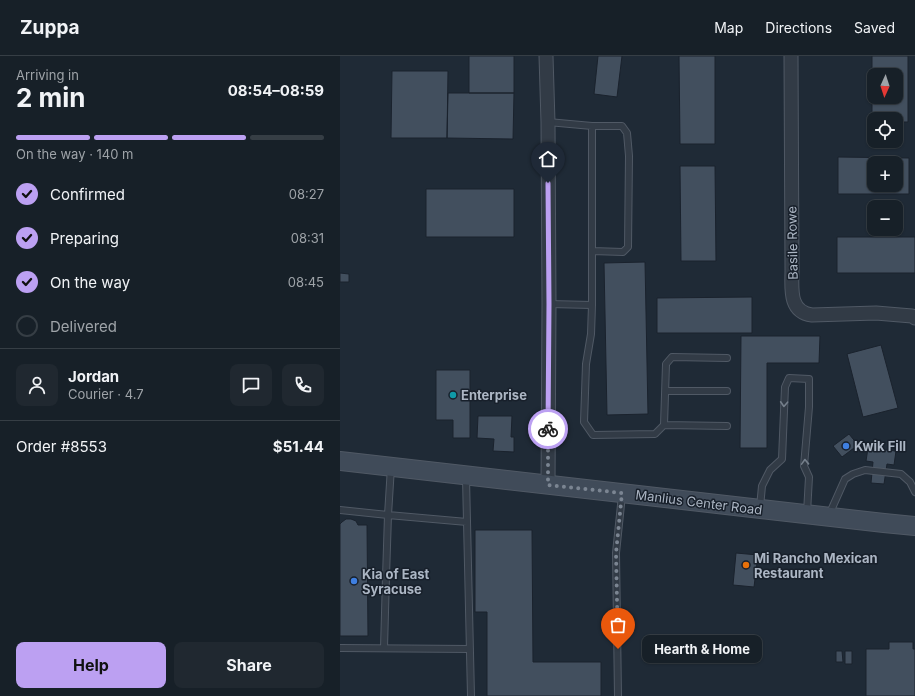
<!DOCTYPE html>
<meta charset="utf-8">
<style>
:root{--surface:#172028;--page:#202830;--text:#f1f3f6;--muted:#9ea3a8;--line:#363e45;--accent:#bca0f2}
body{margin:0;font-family:Inter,sans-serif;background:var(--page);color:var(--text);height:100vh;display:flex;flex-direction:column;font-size:15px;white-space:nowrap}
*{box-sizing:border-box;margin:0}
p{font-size:13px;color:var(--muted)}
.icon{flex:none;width:22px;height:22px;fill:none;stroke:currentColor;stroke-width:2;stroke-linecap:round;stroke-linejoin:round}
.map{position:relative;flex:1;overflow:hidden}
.drawer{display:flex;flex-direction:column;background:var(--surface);width:340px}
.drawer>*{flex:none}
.needle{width:26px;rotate:183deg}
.buttons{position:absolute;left:527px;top:12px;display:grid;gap:8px}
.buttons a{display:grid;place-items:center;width:36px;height:36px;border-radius:8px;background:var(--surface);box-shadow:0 1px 3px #0004,0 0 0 1px var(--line);font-size:20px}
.pin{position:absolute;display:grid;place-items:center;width:34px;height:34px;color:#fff;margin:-41px -17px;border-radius:50% 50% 50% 0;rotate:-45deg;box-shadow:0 0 4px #0007}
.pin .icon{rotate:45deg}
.courier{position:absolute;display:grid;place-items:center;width:40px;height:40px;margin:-20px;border:3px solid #bca0f2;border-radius:50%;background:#fff;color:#222;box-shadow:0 1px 5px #0007}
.bubble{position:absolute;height:28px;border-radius:8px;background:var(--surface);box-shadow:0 1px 3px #0004,0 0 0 1px var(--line);font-size:13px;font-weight:700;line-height:28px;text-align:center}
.head em{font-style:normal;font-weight:700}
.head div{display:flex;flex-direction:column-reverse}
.head{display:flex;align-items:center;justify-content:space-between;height:68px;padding:0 16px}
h1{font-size:26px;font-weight:700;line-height:30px}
.bar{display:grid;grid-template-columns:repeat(4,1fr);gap:6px 4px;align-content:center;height:48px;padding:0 16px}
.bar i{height:5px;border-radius:3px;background:var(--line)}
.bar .selected{background:var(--accent)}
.bar p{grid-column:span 4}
.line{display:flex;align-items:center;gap:10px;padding:0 16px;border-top:1px solid var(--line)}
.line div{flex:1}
.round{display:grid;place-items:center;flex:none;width:42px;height:42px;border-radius:8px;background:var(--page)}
ol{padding:0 16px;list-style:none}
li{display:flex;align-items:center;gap:12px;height:44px}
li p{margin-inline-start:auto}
li .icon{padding:4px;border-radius:50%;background:var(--accent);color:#111;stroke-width:4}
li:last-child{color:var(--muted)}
li i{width:22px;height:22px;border:2px solid var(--line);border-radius:50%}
.cta{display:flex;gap:8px;margin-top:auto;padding:8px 16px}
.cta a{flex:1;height:46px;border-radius:8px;background:var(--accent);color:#111;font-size:16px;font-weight:700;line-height:46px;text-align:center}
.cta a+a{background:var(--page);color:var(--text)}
header{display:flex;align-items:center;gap:24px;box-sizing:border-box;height:56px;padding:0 20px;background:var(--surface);border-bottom:1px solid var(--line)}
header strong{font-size:19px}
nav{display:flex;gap:22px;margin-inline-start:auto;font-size:14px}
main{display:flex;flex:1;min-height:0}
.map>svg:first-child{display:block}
.building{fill:#424f5e;stroke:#1a222d;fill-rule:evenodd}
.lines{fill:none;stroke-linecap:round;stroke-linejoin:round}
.lane-casing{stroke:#505965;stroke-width:8}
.street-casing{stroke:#505965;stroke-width:15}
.secondary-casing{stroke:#505965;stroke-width:20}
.lane{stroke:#323b46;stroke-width:6}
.street{stroke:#323b46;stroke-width:13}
.secondary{stroke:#404b59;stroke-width:18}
.oneway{stroke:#757f8b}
.done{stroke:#7b8592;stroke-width:4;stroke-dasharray:0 7.2}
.route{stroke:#bca0f2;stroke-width:5}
.culture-dot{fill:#0f9aa8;stroke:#18202b;stroke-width:1.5}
.shop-dot{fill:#3f7fe0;stroke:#18202b;stroke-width:1.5}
.food-dot{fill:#e8710a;stroke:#18202b;stroke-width:1.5}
.labels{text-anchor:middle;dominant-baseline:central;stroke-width:3;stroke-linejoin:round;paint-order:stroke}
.street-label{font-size:13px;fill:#acb6c4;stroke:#18202b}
.poi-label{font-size:13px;font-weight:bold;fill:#acb6c4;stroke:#18202b;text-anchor:start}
</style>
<header>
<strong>Zuppa</strong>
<nav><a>Map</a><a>Directions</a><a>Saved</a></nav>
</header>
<main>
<section class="drawer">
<div class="head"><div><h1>2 min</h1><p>Arriving in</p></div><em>08:54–08:59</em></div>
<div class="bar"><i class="selected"></i><i class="selected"></i><i class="selected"></i><i></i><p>On the way · 140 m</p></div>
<ol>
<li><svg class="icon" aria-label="check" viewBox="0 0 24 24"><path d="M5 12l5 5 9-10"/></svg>Confirmed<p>08:27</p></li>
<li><svg class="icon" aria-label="check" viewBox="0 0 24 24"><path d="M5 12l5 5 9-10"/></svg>Preparing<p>08:31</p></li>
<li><svg class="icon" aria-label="check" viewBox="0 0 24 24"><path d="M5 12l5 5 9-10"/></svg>On the way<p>08:45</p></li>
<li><i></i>Delivered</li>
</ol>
<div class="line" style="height:72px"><a class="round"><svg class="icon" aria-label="person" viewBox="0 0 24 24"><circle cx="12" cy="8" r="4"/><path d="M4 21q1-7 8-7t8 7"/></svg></a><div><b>Jordan</b><p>Courier · 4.7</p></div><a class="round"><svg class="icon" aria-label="chat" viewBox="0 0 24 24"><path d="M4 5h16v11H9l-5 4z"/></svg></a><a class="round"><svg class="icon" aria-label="phone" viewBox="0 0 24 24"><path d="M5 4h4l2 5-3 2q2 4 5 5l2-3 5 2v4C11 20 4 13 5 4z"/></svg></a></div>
<div class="line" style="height:52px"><div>Order #8553</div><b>$51.44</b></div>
<div class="cta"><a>Help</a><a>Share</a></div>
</section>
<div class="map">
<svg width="575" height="640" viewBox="0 0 575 640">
<rect width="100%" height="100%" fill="#1f2a36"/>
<path class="building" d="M129 0H174V37H129Z
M258 0H282L277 41 254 38Z
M339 0H375V88H340Z
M532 0H568V66H556V63H534V66H532ZM534 19H556V41H534Z
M52 15H108L107 82H51Z
M108 37H174L173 83 107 82Z
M498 101 569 102V138H498ZM534 107H556V129H534Z
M340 110H375L376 205H341Z
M86 133H174V181H86Z
M497 181H575V217H497Z
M305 206 308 358 267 359 264 207Z
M0 217 9 218V226H0Z
M412 241V277H317V242Z
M401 280H480L479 307H427V392H400Z
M541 289 558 352 523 361 507 298Z
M96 314H130V382H113V364H96Z
M138 360H172L171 381H174V396L153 395 154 383 137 382Z
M509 378 518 389 502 401 493 390Z
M528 392 556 395 554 409 547 408 544 428 531 427 533 406 526 405Z
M6 463H11L16 465 18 469H27L28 580H0V468L2 466Z
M135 474H192L193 606H261V640H147V556H135Z
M396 497 418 499 414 531 393 529Z
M549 586H573V593H575V640H526V593H549Z
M496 595H502L503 606H496Z
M505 595H512V608H505Z"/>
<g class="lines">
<defs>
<path id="lane" d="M208 66 252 70
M209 248 252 249 251 278 246 308 244 366 253 379 315 378 324 369 326 308 332 301 387 302
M252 249V70H282L287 77 289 100 288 191 283 196 252 195
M326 335H387
M324 369 387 370
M126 422 131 640
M420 451 422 430 430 414 442 403 445 331 449 322 469 323V351L464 410 469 421 467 457
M0 454 48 459 51 411
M489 459 505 423 513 418 525 414 561 418 570 426 575 436
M0 592 130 593
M44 592 46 521 48 459 127 466
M278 640 276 497 282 439"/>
<path id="street" d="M206 0 208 66 209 248 208 429
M451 0 452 214C452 231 448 256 472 259L536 257 572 260 575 262"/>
<path id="secondary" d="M0 405 544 467 575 470"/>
</defs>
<use href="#lane" class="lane-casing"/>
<use href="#street" class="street-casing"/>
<use href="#secondary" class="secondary-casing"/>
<use href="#lane" class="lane"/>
<use href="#street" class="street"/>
<use href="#secondary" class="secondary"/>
</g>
<defs><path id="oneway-chevron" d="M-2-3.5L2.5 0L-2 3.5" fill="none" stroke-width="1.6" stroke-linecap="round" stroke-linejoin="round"/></defs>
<g class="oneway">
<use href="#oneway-chevron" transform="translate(444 348) rotate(93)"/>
<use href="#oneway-chevron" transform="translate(465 406) rotate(-92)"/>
</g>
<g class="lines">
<path class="done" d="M208 373V429L282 437 276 497 278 593"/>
<path class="route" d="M208 373 209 248 208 127"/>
</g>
<circle class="culture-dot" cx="113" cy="339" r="4"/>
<g class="shop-dot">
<circle cx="506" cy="390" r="4"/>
<circle cx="14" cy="525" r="4"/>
</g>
<circle class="food-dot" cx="406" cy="509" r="4"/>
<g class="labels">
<g class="street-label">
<text transform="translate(452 187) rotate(-91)">Basile Rowe</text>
<text transform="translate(359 446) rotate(7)">Manlius Center Road</text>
</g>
<g class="poi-label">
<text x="121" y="339">Enterprise</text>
<text x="514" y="390">Kwik Fill</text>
<text x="414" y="502">Mi Rancho Mexican<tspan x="414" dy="15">Restaurant</tspan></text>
<text x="22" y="518">Kia of East<tspan x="22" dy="15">Syracuse</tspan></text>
</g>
</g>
</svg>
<div class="buttons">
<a><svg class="needle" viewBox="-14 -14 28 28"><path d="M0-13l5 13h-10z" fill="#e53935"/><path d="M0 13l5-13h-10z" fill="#9ea3a8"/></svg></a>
<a><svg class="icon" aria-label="locate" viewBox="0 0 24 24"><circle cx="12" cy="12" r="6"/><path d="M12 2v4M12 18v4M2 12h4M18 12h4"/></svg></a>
<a>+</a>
<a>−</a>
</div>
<div class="pin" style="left:278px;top:593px;background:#ea580c"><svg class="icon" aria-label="bag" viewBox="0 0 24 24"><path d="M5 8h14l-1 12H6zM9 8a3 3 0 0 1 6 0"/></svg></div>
<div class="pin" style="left:208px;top:127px;background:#1f2937"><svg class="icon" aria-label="home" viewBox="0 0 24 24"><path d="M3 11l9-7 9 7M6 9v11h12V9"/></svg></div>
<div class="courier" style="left:208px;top:373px"><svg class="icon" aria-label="bike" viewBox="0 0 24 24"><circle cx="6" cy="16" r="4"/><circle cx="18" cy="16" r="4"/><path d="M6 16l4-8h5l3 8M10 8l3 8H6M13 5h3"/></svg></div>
<div class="bubble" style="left:302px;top:579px;width:120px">Hearth &amp; Home</div>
</div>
</main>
